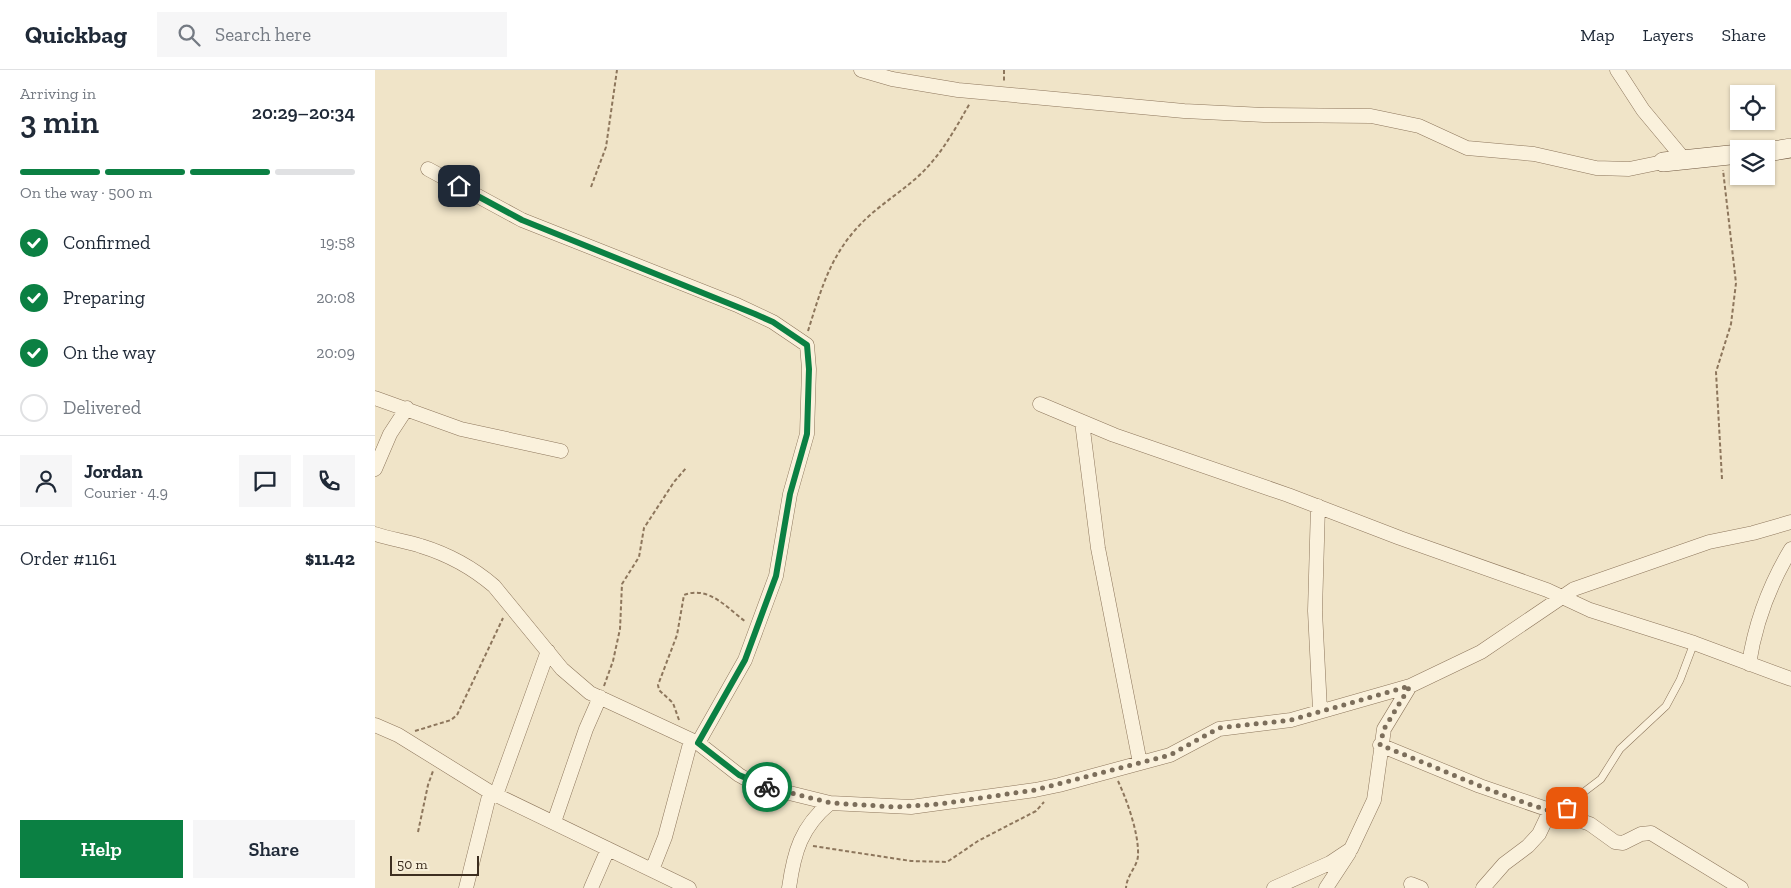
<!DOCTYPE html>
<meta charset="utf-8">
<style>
:root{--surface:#fff;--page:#f6f6f7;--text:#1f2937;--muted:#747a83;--line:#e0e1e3;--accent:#0b8043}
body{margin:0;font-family:"Zilla Slab",serif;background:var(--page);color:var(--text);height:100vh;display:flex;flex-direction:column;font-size:19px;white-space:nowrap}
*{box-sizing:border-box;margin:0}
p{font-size:16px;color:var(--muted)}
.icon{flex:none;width:28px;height:28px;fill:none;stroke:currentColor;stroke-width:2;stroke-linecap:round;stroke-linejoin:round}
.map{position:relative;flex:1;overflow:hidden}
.side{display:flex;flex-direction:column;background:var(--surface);width:375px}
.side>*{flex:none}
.fabs{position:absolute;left:1355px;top:15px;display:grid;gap:10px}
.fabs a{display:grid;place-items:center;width:45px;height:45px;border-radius:0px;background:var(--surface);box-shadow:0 1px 4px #0004;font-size:25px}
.scale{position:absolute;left:15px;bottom:12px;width:89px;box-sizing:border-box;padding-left:5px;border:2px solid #3d2e20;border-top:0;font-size:14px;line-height:18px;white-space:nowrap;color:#3d2e20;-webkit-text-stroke:4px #f7eed8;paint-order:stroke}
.pin{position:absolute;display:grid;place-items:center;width:42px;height:42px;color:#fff;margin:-21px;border-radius:10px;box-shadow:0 2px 8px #0006}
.courier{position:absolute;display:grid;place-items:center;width:50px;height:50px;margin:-25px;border:4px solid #0b8043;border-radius:50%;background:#fff;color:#222;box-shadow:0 1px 6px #0007}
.summary em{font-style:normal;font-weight:600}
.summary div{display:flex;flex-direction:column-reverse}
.summary{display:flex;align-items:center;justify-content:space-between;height:85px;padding:0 20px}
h1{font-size:32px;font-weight:600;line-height:38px}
.bar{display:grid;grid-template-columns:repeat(4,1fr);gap:8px 5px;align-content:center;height:60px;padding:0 20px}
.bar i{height:6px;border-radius:4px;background:var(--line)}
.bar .current{background:var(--accent)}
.bar p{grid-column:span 4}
.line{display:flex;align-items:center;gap:12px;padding:0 20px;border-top:1px solid var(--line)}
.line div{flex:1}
.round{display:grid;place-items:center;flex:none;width:52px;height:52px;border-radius:0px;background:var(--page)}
ol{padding:0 20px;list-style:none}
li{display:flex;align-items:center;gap:15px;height:55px}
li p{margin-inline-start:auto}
li .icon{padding:5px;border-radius:50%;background:var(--accent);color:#fff;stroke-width:4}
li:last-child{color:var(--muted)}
li i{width:28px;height:28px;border:2px solid var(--line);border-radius:50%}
.action{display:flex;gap:10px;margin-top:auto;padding:10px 20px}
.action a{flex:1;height:58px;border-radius:0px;background:var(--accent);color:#fff;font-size:20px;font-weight:600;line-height:58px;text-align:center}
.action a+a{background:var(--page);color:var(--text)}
header{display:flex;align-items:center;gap:30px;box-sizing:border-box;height:70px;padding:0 25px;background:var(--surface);border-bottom:1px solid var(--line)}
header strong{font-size:24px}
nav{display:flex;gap:28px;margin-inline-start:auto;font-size:18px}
.search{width:350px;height:45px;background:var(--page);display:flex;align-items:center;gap:12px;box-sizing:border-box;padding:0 18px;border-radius:0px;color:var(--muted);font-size:19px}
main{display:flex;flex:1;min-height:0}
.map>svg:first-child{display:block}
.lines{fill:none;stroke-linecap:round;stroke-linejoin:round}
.lane-casing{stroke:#8d765c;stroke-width:8}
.street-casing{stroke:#8d765c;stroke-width:15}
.secondary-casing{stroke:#6f573f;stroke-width:20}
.path{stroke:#8d765c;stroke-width:2;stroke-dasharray:4 2.5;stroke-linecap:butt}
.lane{stroke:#faf1dc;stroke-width:7}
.street{stroke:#faf1dc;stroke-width:14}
.secondary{stroke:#faf1dc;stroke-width:19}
.done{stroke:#7c6e5b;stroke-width:5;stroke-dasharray:0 9}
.route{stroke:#0b8043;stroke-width:6}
</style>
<header>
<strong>Quickbag</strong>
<div class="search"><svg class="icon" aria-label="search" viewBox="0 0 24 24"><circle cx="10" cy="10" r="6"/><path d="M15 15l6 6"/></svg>Search here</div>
<nav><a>Map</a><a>Layers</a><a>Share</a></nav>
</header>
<main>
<section class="side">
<div class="summary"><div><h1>3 min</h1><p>Arriving in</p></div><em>20:29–20:34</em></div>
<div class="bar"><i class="current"></i><i class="current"></i><i class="current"></i><i></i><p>On the way · 500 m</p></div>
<ol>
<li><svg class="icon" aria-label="check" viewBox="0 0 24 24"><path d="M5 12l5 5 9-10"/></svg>Confirmed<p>19:58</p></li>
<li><svg class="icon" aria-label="check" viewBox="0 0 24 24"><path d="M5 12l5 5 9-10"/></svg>Preparing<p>20:08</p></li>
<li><svg class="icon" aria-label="check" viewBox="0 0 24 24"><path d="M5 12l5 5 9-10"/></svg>On the way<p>20:09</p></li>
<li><i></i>Delivered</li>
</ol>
<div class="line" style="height:90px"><a class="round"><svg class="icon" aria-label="person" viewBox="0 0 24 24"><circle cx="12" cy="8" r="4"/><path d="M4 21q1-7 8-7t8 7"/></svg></a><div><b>Jordan</b><p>Courier · 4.9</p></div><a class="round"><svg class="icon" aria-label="chat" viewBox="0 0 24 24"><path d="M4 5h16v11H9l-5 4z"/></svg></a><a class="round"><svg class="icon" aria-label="phone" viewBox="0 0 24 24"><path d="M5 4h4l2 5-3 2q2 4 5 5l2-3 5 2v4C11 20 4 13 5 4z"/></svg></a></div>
<div class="line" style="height:65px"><div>Order #1161</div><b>$11.42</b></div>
<div class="action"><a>Help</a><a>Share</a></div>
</section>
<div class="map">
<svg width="1416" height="818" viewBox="0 0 1416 818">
<rect width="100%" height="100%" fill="#f0e4c8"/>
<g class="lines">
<defs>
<path id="lane" d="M1190 745 1197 731 1226 709 1245 679 1291 636 1305 610 1319 573"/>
<path id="street" d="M486 0 517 9 583 20 809 41 889 45 996 46 1044 56 1092 78 1159 84 1221 98 1254 99 1288 92
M1242 0 1268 40 1308 88
M53 99 147 150 362 235 398 252 432 275 434 299 432 364 415 424 401 506 370 590 323 673
M0 328 86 359 186 381
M665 334 739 365 913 425 1025 468 1172 520 1215 540 1319 573 1416 609
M707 352 723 478 765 693
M0 399 15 364 32 338
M943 436 940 541 945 640
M0 464C15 469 31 471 46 476 72 484 98 498 119 516L187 599 215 623 323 673 364 705 382 715 455 733 536 737 660 720 684 715 795 685 844 659 916 650 1035 616 1106 582 1199 519 1334 472 1378 463 1416 452
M1374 594C1380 554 1395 514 1416 479
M0 655 23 665 115 722 314 818
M1005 675 1105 716 1215 754 1240 772 1248 773 1266 764 1276 763 1366 818
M121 725 173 581
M179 752 211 659 225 627
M277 800 290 767 316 670
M1036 814 1046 818
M91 818 115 722
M216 818 233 779
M414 818C419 782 426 757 455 733
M899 818 955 793 976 779 999 730 1009 659 1035 616
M951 818 974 783
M1108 818 1129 794 1153 776 1164 764 1175 741"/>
<path id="secondary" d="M1391 82 1416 78
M1288 92 1364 84"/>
</defs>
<use href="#lane" class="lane-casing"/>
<use href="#street" class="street-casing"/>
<use href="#secondary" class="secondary-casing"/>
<path class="path" d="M629 0V11
M216 117 231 77 242 0
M433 261C444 226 453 193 476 165 494 142 518 128 539 110 564 89 579 61 595 33
M1347 409 1341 302 1356 254 1361 213 1348 100
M229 616 238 591 245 559 247 514 264 487 269 458 299 412 311 398
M304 650 298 633 284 620 283 615 302 565 309 525C334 515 353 539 371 552
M40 661 76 650 82 645 128 548
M743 711C752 730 764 764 763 785 763 796 752 804 751 818
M43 762 53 715 58 701
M438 776 536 791 572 792 603 771 661 741 669 732"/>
<use href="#lane" class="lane"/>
<use href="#street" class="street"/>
<use href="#secondary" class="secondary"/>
</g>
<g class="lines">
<path class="done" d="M392 717 456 733 521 737 565 734 660 720 795 685 844 658 916 650 1035 616 1009 659 1005 675C1067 699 1126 728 1190 745L1192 738"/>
<path class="route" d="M84 116 147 150 380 244 398 252 432 275 434 299 432 364 415 424 401 506 370 590 323 673 364 705 392 717"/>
</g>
</svg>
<div class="fabs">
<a><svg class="icon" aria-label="locate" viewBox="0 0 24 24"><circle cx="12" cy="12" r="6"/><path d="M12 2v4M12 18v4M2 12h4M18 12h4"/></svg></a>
<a><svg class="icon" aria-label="layers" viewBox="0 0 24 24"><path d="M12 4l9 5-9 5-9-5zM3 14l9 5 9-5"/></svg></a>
</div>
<div class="scale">50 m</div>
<div class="pin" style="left:1192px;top:738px;background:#ea580c"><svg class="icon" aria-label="bag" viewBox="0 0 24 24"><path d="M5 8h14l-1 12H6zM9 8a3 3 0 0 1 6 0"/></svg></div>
<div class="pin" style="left:84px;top:116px;background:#1f2937"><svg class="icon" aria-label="home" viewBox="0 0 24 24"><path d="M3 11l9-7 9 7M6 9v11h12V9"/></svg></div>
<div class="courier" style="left:392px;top:717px"><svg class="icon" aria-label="bike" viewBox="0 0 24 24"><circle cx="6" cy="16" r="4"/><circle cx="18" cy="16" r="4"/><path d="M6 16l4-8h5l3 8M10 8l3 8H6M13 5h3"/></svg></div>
</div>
</main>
